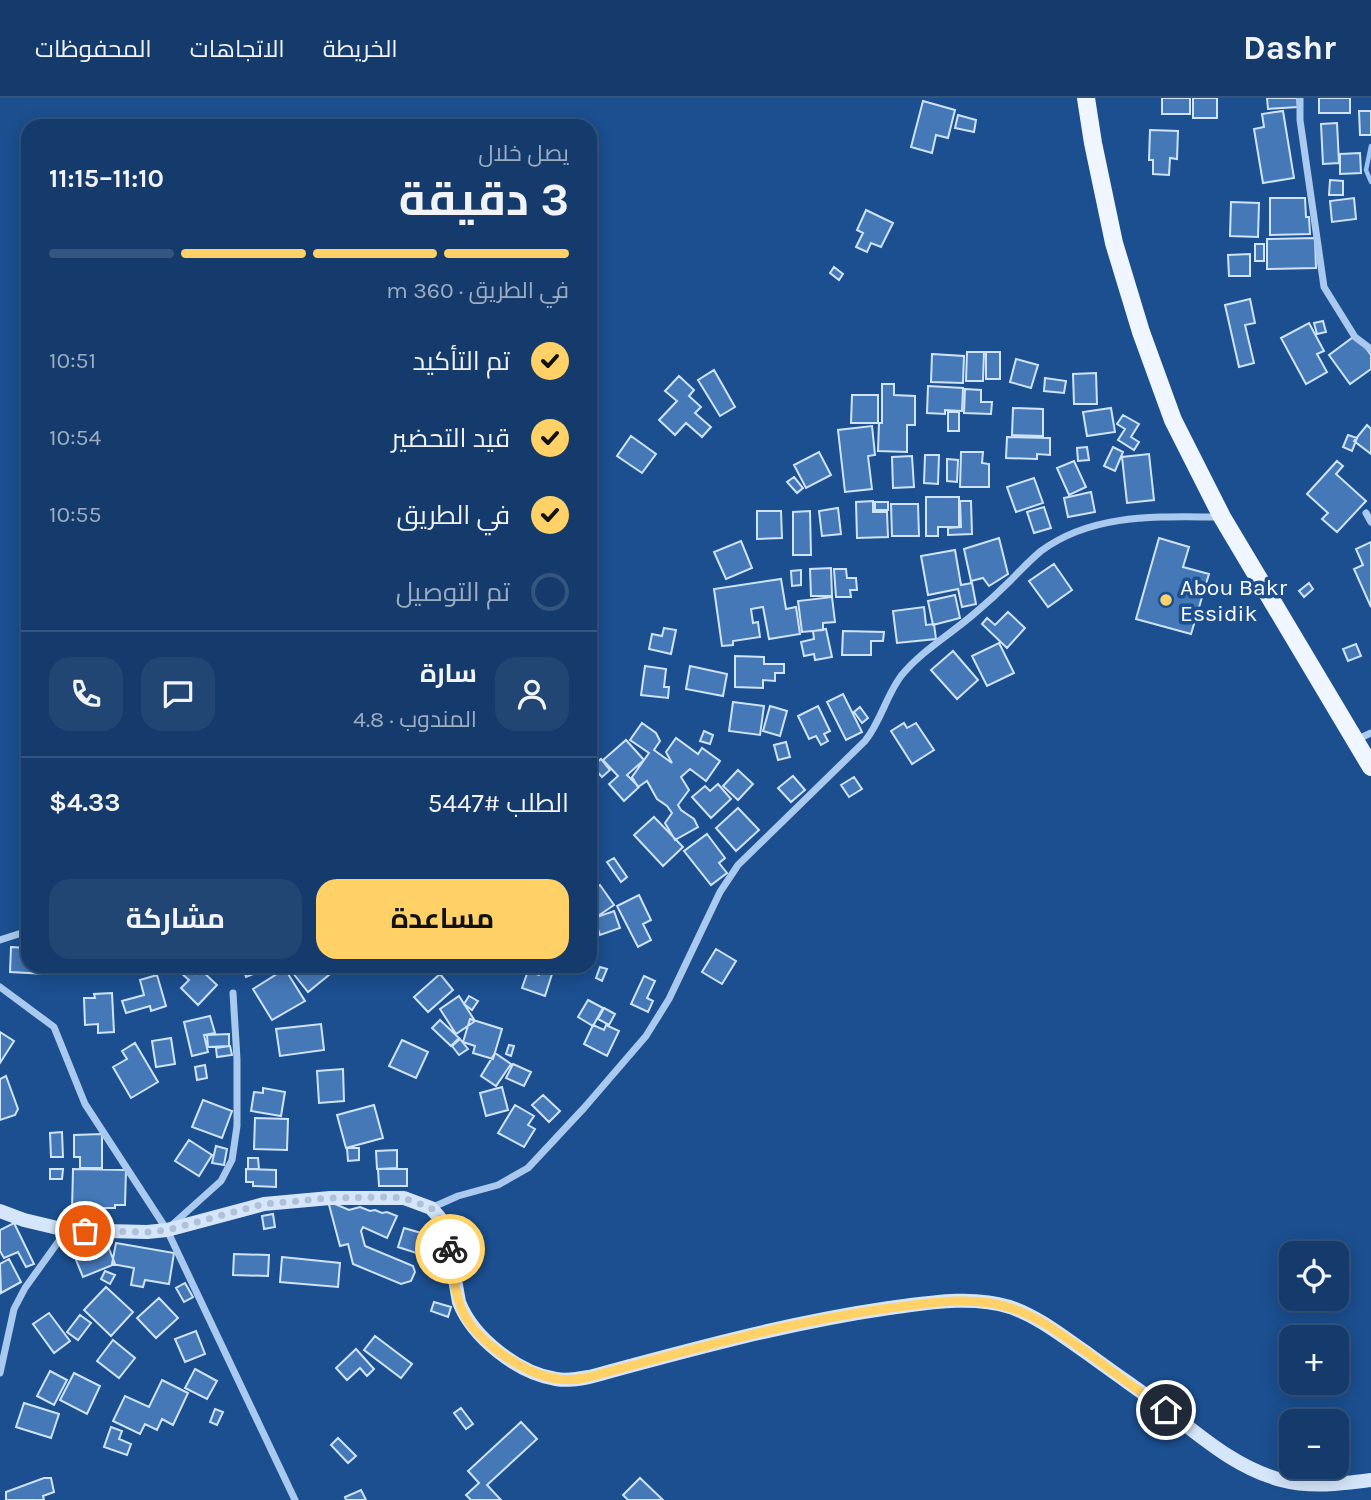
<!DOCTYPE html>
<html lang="ar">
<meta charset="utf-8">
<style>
:root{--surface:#143b6b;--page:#214673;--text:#f1f3f6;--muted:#9dadc1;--line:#33557e;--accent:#ffd166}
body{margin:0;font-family:Karla,Cairo,sans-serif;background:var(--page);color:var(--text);direction:rtl;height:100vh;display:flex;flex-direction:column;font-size:26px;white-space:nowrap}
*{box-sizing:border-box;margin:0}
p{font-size:23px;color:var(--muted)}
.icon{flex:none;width:38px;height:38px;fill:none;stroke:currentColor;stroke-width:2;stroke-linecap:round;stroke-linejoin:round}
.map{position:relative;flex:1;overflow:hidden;direction:ltr}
.side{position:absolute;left:21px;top:21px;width:576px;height:854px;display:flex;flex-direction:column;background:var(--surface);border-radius:21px;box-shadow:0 4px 18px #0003,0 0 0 2px var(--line);direction:rtl}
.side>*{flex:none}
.buttons{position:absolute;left:1279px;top:1143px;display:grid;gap:14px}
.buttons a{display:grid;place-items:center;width:70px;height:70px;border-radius:14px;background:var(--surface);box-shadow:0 4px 18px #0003,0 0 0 2px var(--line);font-size:35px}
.pin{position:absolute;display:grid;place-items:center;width:60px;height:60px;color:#fff;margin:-30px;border:4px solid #fff;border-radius:50%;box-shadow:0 2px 7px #0007}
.courier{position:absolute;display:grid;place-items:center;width:70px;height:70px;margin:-35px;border:5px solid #ffd166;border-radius:50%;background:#fff;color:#222;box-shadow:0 2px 9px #0007}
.overview em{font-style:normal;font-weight:700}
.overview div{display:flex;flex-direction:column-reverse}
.overview{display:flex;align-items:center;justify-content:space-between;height:119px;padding:0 28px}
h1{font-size:46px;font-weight:700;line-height:52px}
.bar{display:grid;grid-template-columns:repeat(4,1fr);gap:10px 7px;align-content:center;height:84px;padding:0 28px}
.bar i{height:9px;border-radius:5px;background:var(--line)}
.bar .selected{background:var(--accent)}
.bar p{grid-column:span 4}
.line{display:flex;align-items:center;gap:18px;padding:0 28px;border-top:2px solid var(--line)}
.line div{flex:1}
.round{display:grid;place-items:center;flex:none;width:74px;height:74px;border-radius:21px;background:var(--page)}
ol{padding:0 28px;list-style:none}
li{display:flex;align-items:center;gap:21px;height:77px}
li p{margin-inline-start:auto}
li .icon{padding:7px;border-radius:50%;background:var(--accent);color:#111;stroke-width:4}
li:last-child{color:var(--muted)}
li i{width:38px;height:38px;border:4px solid var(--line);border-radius:50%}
.cta{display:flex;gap:14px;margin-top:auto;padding:14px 28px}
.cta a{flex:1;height:80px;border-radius:21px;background:var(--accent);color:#111;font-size:28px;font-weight:700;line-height:80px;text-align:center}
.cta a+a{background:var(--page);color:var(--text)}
header{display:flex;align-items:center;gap:42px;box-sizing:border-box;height:98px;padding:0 35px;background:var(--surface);border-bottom:2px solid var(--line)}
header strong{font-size:33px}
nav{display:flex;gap:38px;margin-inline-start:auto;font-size:24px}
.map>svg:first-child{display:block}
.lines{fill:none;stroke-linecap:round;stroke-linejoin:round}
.stream{stroke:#9cc4f0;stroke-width:4.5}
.building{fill:#4478b7;stroke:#cfe3fa;stroke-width:2}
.street{stroke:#a9c9ee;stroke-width:7}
.secondary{stroke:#d6e6fa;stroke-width:14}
.primary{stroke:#f0f6ff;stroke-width:18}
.done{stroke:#afc1d8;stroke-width:7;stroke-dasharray:0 12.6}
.route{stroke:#ffd166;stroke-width:9}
.poi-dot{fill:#ffd166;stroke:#1b4f8f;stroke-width:2.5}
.labels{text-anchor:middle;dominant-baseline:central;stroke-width:7;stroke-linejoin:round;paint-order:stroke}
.poi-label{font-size:23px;fill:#fff;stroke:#1b4f8f;text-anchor:start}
</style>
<header>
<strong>Dashr</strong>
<nav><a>الخريطة</a><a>الاتجاهات</a><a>المحفوظات</a></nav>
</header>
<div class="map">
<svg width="1371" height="1402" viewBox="0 0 1371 1402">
<rect width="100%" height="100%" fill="#1b4f8f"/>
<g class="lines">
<path class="stream" d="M1371 48 1366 72 1371 84"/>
</g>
<path class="building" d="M1162 0H1190V16H1162Z
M1193 0H1217V20H1193Z
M1267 0H1297L1298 9 1268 11Z
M1319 0H1350V15H1319Z
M923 3 955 12 948 40 936 37 932 55 911 49Z
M1283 13 1294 80 1263 85 1254 31 1264 29 1262 16Z
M1359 13H1371V37H1360Z
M958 17 976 22 974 34 955 30Z
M1337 25 1339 65 1323 66 1321 26Z
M1150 32 1178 33 1177 61 1170 60 1169 77 1153 76V62H1149Z
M1360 55 1361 75 1340 76V56Z
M1330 82 1343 83V97H1329Z
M1270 100H1305L1306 119H1309L1310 136 1270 137Z
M1354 100 1356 121 1332 124 1330 103Z
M1231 104 1259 105 1258 139 1230 138Z
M866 112 893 125 881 149 871 145 867 154 856 149 863 135 857 132Z
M1315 140 1316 170 1267 171V141Z
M1255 146H1264V163H1255Z
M1250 156V178H1229L1228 157Z
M834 169 843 176 839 182 830 175Z
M1250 201 1255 225 1245 227 1254 265 1239 269 1225 207Z
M1323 223 1326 234 1317 236 1314 225Z
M1309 225 1324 253 1317 256 1327 274 1306 286 1281 240Z
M1356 237 1371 257V271L1350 286 1329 257Z
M967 254H984L983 283H966Z
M986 254H1000V281H986Z
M932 256 964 258 963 285 931 284Z
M1016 261 1038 267 1031 290 1010 284Z
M714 272 735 309 720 318 698 282Z
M1096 275 1097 306H1074L1073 276Z
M679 278 694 292 689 298 701 309 695 315 711 329 702 339 686 325 675 337 659 322 677 303 665 293Z
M1045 280 1066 283 1064 295 1044 293Z
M882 286H894V297L915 298V327H907V354L878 353 879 325H882Z
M928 288 963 290 962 313 945 312V316L927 315Z
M965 291 981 292V304H992L991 316 964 315Z
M852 297H878V325H851Z
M1013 310 1043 311V338L1012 337Z
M1111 310 1115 334 1087 338 1083 314Z
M948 314H959V333H948Z
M1123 317 1139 326 1131 339 1139 344 1134 352 1118 342 1125 331 1117 326Z
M1367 327 1371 331V356L1354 343Z
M872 328 875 357 868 358 872 391 845 394 838 332Z
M1348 337 1357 340 1352 353 1343 349Z
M631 338 656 356 642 375 617 358Z
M1007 339 1050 340V357L1037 356V361L1006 360Z
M1087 349 1089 362 1078 363 1077 350Z
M1113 349 1123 354 1115 373 1104 368Z
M819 354 831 377 806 390 794 367Z
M961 354H983L982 365 989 366V389H960Z
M1149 356 1154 402 1127 405 1122 359Z
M925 357H939L938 386 924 385Z
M912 358 914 389 893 390 892 359Z
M947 361 958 362 957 384 947 383Z
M1074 363 1086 389 1069 397 1057 370Z
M1337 363 1343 368 1336 376 1366 403 1337 434 1322 421 1328 415 1307 396Z
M794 379 803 390 797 395 787 384Z
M1034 380 1043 405 1016 414 1007 389Z
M1091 394 1095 414 1068 419 1064 400Z
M926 399H959V429H938V438H926Z
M873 403V414H887L888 439 857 440 856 404Z
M960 403H971L972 436 948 437V430L961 429Z
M875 404H888V412H875Z
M891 406H918L919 438H892Z
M1044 409 1051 430 1034 435 1027 414Z
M838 410 841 436 822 438 819 413Z
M757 413H781L782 440 757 441Z
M810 413 811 457H793V414Z
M999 440 1008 476 989 488 983 480 971 483 964 451Z
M1159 440 1189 449 1183 469 1209 476 1191 536 1136 521Z
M741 443 752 470 726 481 714 454Z
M1371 444V509L1354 471 1363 467 1356 451Z
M955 452 961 487 972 485 976 506 962 509 958 491 928 497 921 458Z
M1054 466 1072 492 1048 509 1029 483Z
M831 470 832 498H811L810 471Z
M834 471H846L847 480H856L857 492H850L851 499H836Z
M801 472V487L792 488 791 473Z
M781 481 786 511 796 509 800 536 769 541 763 509 751 511 753 525 758 524 760 539 733 543V547L722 548 714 491Z
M1309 485 1313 491 1304 499 1299 493Z
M955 497 960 520 933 527 928 503Z
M832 499 835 524 823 525V532L802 534 798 503Z
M924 509 926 527 934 526 936 541 897 545 893 513Z
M590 510H591L597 534 590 536Z
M1008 514 1025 530 1007 550 982 526 987 520 995 527Z
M664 530 676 532 671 556 649 551 652 536 662 538Z
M826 531 832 559 815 562 814 556 804 558 801 544 814 541 813 533Z
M843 533 884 534 883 543H871V557H842Z
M999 545 1014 575 987 588 972 558Z
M1356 546 1361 558 1348 563 1343 551Z
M953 553 978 582 957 601 931 572Z
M735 558 764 559V566H784V575H775V583L763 582V590L735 589Z
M645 568 666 571 664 589H669L668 600 641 597Z
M690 568 727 576 723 598 686 591Z
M843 596 862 634 846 642 827 604Z
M733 604 764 608 760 637 729 633Z
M770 608 787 613 780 638 763 633Z
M818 608 830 633 824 636 828 643 821 647 816 638 809 641 798 618Z
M860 609 868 620 862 625 854 614Z
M642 625 656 635 660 643 654 652 672 665 666 654 676 640 698 656 702 650 720 663 706 683 690 671 681 679 689 692 678 707 681 712 694 721 698 729 675 742 665 725 672 715 667 708 657 701 647 683 638 689 632 679 649 655 630 642Z
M904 625 907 630 916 625 934 652 912 666 891 633Z
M704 633 713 637 710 646 700 643Z
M626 642 644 662 627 677 639 689 624 703 609 686 618 678 603 662Z
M786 644 790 659 778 662 774 647Z
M601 661 610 672 602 679 592 668Z
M738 672 753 686 738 702 723 688Z
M793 678 805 692 791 704 778 690Z
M854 679 862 691 849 699 841 687Z
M718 686 731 701 711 720 692 699 705 688 710 693Z
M590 700H592L593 727H590Z
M738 710 759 732 736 753 716 730Z
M654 719 683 749 663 768 634 737Z
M707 736 725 760 719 765 727 775 711 787 684 753Z
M614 760 627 779 621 784 607 764Z
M600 787 614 807 592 822 590 819V794Z
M639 797 651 822 643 826 651 842 638 849 617 808Z
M614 813 620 830 600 837 594 820Z
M11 849 28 850V868H45V876L10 874Z
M716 851 736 863 722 886 702 874Z
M236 868H273L246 879 243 870 237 872Z
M299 868H332L335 872 308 894 292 874Z
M188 869 196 876 200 871 217 887 198 907 181 890 189 882 181 875Z
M600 869 607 871 602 883 596 880Z
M542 870 553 873 545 898 522 890 528 873 539 877Z
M285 871 305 903 272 922 253 891Z
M440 876 453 892 428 914 414 899Z
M157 877 166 908 151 913 150 908 126 915 122 903 144 897 140 882Z
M644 878 655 883 647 900 653 903 648 914 631 906Z
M112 895 114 934 98 935V926L85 927 84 900H95L94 896Z
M459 898 475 923 456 936 440 911Z
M469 898 478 903 472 912 464 906Z
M588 902 603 910 593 928 578 919Z
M604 910 615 916 609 927 598 921Z
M210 918 215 935 204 937 208 954 192 958 184 924Z
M470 921 502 931 493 961 473 955 475 948 463 944Z
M440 922 459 940 451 948 432 930Z
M321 926 324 952 280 958 276 931Z
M593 927 604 932 606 927 619 933 607 958 584 946Z
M0 934 14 943 0 965Z
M229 936V948L208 949 207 937Z
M171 940 175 966 156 969 152 943Z
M460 941 468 951 459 957 452 948Z
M402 942 428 954 416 980 389 968Z
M135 945 158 984 131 1000 113 969 127 961 122 953Z
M509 947 514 948 511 958 506 956Z
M230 948 232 957 217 959 216 950Z
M495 955 511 966 496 988 481 978Z
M513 966 531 974 524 988 506 980Z
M205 967 207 980 197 982 195 969Z
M343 971 344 1003 319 1005 317 973Z
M6 978 18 1011 15 1017 0 1022V981Z
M502 989 508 1012 486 1018 480 995Z
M263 990 285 994 281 1018 251 1013 254 994 263 995Z
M543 997 560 1013 549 1024 532 1007Z
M203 1002 232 1013 222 1040 192 1029Z
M374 1007 383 1040 346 1050 337 1017Z
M515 1007 534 1018 528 1027 535 1031 524 1049 498 1035Z
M255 1020 288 1021 287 1052 254 1051Z
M62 1034 63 1059H51L50 1035Z
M102 1036V1070H80V1059H74V1037Z
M189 1042 212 1057 199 1078 175 1063Z
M216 1048 227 1051 224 1067 212 1065Z
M347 1050H359V1062L348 1063Z
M397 1052V1070L377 1071 376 1053Z
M248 1060H258L259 1071H248Z
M50 1071H63L62 1081H50Z
M73 1071 126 1072 125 1107H115V1110H99V1112H72Z
M246 1071 276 1072V1089L253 1088V1084H246Z
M378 1071H407V1088H379Z
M328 1103 349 1112 360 1109 370 1113 375 1112 382 1115 387 1114 397 1118 387 1140 363 1129 361 1133 365 1148 413 1168 415 1174 411 1183 401 1186 353 1166 348 1146 340 1148Z
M273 1116 275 1129 264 1131 262 1118Z
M14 1125 34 1166 26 1169 18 1154 4 1160 0 1153V1132Z
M404 1130 435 1139 429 1159 398 1149Z
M106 1143 115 1166 83 1179 74 1157Z
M116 1145 174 1155 169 1186 145 1182 143 1189 131 1187 134 1170 112 1166Z
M234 1156 269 1157 268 1178 233 1177Z
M282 1159 340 1165 338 1189 280 1184Z
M9 1161 21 1184 1 1195 0 1166Z
M105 1173 115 1177 110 1186 101 1181Z
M185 1185 193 1199 184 1204 176 1190Z
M106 1189 133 1214 111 1238 84 1212Z
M159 1200 178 1220 156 1240 137 1220Z
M434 1204 451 1209 448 1219 431 1213Z
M49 1215 70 1243 54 1255 33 1226Z
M80 1217 91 1225 78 1242 67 1234Z
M196 1233 205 1256 185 1264 175 1241Z
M375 1238 412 1266 401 1280 364 1252Z
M113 1242 135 1260 119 1280 97 1263Z
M356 1251 374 1271 367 1278 360 1270 347 1282 336 1270Z
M195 1271 217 1283 207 1301 185 1290Z
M50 1273 67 1282 54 1307 37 1298Z
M74 1275 100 1288 87 1316 60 1302Z
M162 1282 188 1295 173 1327 162 1321 157 1332 145 1326 140 1336 113 1323 125 1298 149 1309Z
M24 1305 59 1316 51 1340 16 1329Z
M461 1310 473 1326 466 1331 454 1315Z
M215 1311 223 1314 217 1327 210 1324Z
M521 1324 537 1341 487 1387 501 1402H471L466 1397 479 1385 468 1373Z
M111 1329 122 1333 119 1341 131 1346 127 1357 104 1349Z
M338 1340 356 1358 348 1365 331 1347Z
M44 1380H51L54 1394 43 1398 44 1402H6V1394Z
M640 1380 663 1402H628L623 1397Z
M361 1392 366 1402H346L345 1399Z"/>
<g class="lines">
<path class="street" d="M1300 0V22L1324 189 1355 239 1371 251
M1366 415 1371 424
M1356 642 1371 635
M0 842 28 833
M0 889 54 929 85 1006 167 1132 295 1402
M431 1110 458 1098 498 1087 528 1070 584 1010 646 938 669 901 720 794 738 767 865 643C881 623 886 598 901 578 921 553 951 536 975 515 987 505 999 494 1010 483 1020 473 1030 462 1041 453 1094 414 1160 419 1222 419
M172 1127 221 1083 232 1062 237 1028V961L233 895
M0 1275 14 1211 25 1190 66 1133"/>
<path class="secondary" d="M0 1113 24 1122 66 1132 147 1134 167 1132 264 1106 330 1100H404L431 1110 439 1119 446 1131 459 1204C473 1240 518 1275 556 1281 567 1283 578 1281 589 1279 689 1252 786 1225 889 1210 928 1205 971 1197 1010 1209 1039 1219 1062 1238 1087 1255 1114 1275 1142 1294 1169 1314 1204 1341 1237 1370 1281 1382 1311 1390 1341 1386 1371 1382"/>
<path class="primary" d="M1086 0 1093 45 1114 145 1141 234 1173 322 1222 419 1371 669"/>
</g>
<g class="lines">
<path class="done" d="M85 1133 147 1134 167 1132 264 1106 330 1100 389 1099 404 1100 431 1110 439 1119 446 1131 450 1151"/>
<path class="route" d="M450 1151C453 1171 454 1195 463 1214 477 1243 520 1273 552 1280 565 1283 576 1282 589 1279 689 1252 788 1224 890 1210 929 1205 973 1197 1011 1210 1042 1220 1067 1241 1093 1259 1117 1277 1142 1295 1166 1312"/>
</g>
<circle class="poi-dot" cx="1166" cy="502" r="7"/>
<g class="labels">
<g class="poi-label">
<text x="1180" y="489">Abou Bakr<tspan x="1180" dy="26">Essidik</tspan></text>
</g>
</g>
</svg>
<div class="buttons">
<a><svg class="icon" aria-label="locate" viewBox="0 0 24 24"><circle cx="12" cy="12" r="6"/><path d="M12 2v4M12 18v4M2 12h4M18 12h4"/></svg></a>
<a>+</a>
<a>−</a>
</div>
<div class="pin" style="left:85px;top:1133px;background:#ea580c"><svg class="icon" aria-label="bag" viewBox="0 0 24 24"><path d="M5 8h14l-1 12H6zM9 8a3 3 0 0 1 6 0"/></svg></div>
<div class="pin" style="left:1166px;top:1312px;background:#1f2937"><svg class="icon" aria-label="home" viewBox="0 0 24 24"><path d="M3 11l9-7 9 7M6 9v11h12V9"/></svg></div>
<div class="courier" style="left:450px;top:1151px"><svg class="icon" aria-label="bike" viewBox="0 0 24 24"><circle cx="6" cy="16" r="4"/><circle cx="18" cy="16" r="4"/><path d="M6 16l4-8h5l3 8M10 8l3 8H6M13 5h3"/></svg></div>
<section class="side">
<div class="overview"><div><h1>3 دقيقة</h1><p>يصل خلال</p></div><em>11:10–11:15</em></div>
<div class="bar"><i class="selected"></i><i class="selected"></i><i class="selected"></i><i></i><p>في الطريق · 360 m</p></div>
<ol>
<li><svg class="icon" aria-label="check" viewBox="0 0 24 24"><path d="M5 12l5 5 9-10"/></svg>تم التأكيد<p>10:51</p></li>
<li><svg class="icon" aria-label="check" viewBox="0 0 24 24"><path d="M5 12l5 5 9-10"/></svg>قيد التحضير<p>10:54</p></li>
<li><svg class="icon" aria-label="check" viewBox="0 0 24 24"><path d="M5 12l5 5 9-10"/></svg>في الطريق<p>10:55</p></li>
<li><i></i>تم التوصيل</li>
</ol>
<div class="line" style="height:126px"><a class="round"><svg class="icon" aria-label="person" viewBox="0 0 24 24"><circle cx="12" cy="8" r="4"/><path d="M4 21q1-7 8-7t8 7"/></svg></a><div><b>سارة</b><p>المندوب · 4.8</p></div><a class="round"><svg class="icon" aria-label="chat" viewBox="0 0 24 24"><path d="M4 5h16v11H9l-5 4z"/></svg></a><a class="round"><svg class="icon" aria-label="phone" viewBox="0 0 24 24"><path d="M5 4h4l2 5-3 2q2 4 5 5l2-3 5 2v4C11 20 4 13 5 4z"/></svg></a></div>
<div class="line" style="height:91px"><div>الطلب #5447</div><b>$4.33</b></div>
<div class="cta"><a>مساعدة</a><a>مشاركة</a></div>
</section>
</div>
